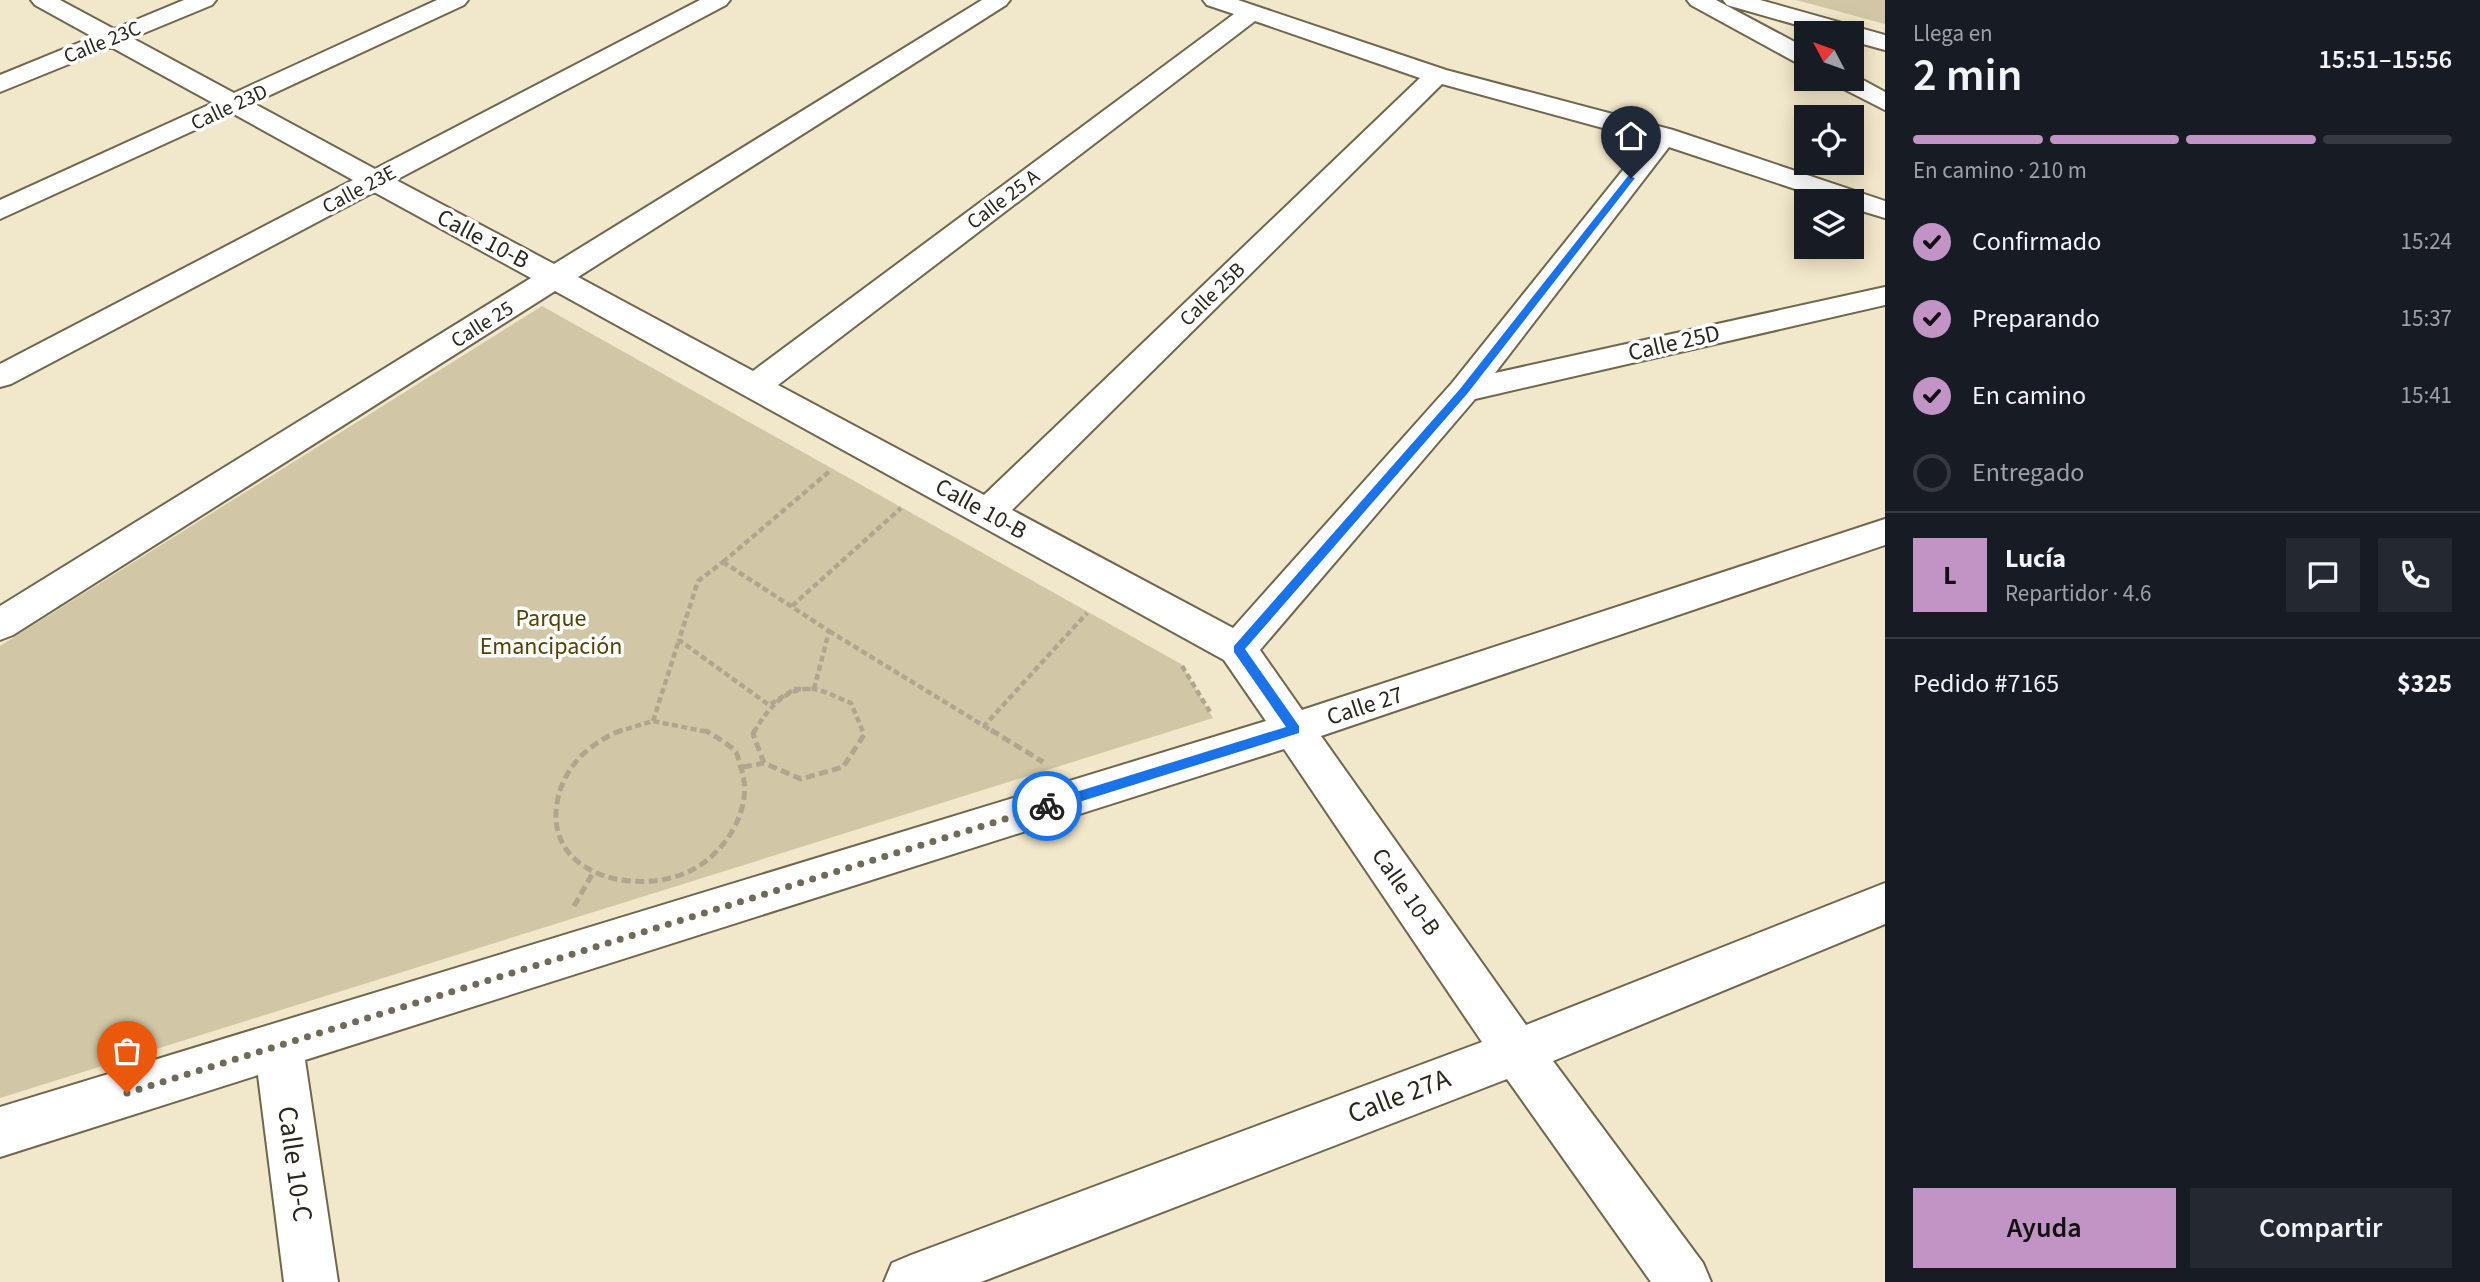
<!DOCTYPE html>
<html lang="es">
<meta charset="utf-8">
<style>
:root{--surface:#171b24;--page:#242831;--text:#f1f3f6;--muted:#9ea1a6;--line:#363941;--accent:#c194c5}
body{margin:0;font-family:"Source Sans 3",sans-serif;background:var(--page);color:var(--text);height:100vh;display:flex;flex-direction:column;font-size:26px;white-space:nowrap}
*{box-sizing:border-box;margin:0}
p{font-size:23px;color:var(--muted)}
.icon{flex:none;width:38px;height:38px;fill:none;stroke:currentColor;stroke-width:2;stroke-linecap:round;stroke-linejoin:round}
.map{position:relative;flex:1;overflow:hidden}
.details{display:flex;flex-direction:column;background:var(--surface);width:595px}
.details>*{flex:none}
.needle{width:46px;rotate:311deg}
.fabs{position:absolute;left:1794px;top:21px;display:grid;gap:14px}
.fabs a{display:grid;place-items:center;width:70px;height:70px;border-radius:0px;background:var(--surface);box-shadow:0 4px 18px #0003;font-size:35px}
.pin{position:absolute;display:grid;place-items:center;width:60px;height:60px;color:#fff;margin:-72px -30px;border-radius:50% 50% 50% 0;rotate:-45deg;box-shadow:0 0 7px #0007}
.pin .icon{rotate:45deg}
.courier{position:absolute;display:grid;place-items:center;width:70px;height:70px;margin:-35px;border:5px solid #1a73e8;border-radius:50%;background:#fff;color:#222;box-shadow:0 2px 9px #0007}
.headline em{font-style:normal;font-weight:600}
.headline div{display:flex;flex-direction:column-reverse}
.headline{display:flex;align-items:center;justify-content:space-between;height:119px;padding:0 28px}
h1{font-size:46px;font-weight:600;line-height:52px}
.bar{display:grid;grid-template-columns:repeat(4,1fr);gap:10px 7px;align-content:center;height:84px;padding:0 28px}
.bar i{height:9px;border-radius:5px;background:var(--line)}
.bar .selected{background:var(--accent)}
.bar p{grid-column:span 4}
.line{display:flex;align-items:center;gap:18px;padding:0 28px;border-top:2px solid var(--line)}
.line div{flex:1}
.round{display:grid;place-items:center;flex:none;width:74px;height:74px;border-radius:0px;background:var(--page)}
ol{padding:0 28px;list-style:none}
li{display:flex;align-items:center;gap:21px;height:77px}
li p{margin-inline-start:auto}
li .icon{padding:7px;border-radius:50%;background:var(--accent);color:#111;stroke-width:4}
li:last-child{color:var(--muted)}
li i{width:38px;height:38px;border:4px solid var(--line);border-radius:50%}
.primary-button{display:flex;gap:14px;margin-top:auto;padding:14px 28px}
.primary-button a{flex:1;height:80px;border-radius:0px;background:var(--accent);color:#111;font-size:28px;font-weight:600;line-height:80px;text-align:center}
.primary-button a+a{background:var(--page);color:var(--text)}
main{display:flex;flex:1;min-height:0}
.map>svg:first-child{display:block}
.green{fill:#d1c7a6}
.lines{fill:none;stroke-linecap:round;stroke-linejoin:round}
.minor-casing{stroke:#6f674d;stroke-width:4}
.path-far1{stroke:#aea68f;stroke-width:4.5;stroke-dasharray:6 3.5;stroke-linecap:butt}
.path{stroke:#aea68f;stroke-width:5;stroke-dasharray:9 4.5;stroke-linecap:butt}
.minor{fill:#fff;fill-rule:evenodd}
.route{fill:#1a73e8}
.done{stroke:#706a59;stroke-width:7;stroke-dasharray:0 12.6}
.labels{text-anchor:middle;dominant-baseline:central;stroke-width:7;stroke-linejoin:round;paint-order:stroke}
.far-street-label{font-size:21px;fill:#2a271c;stroke:#fff}
.street-label{font-size:24px;fill:#2a271c;stroke:#fff}
.park-label{font-size:24px;fill:#524203;stroke:#fff}
.near-street-label{font-size:28px;fill:#2a271c;stroke:#fff}
</style>
<main>
<div class="map">
<svg width="1885" height="1282" viewBox="0 0 1885 1282">
<rect width="100%" height="100%" fill="#f1e7ca"/>
<path class="green" d="M1796 0H1885V24Z
M542 306 1181 664 1213 718 0 1098V646Z"/>
<g class="lines">
<defs>
<path id="minor" d="M31 0H60L114 29 184 0H216L212 5 132 38 234 93 437 0H468L464 5 253 103 375 169 700 0H730L726 5 396 180 554 264 982 0H1010L1006 5 578 277 753 371 1234 14 1207 5 1203 0H1238L1446 70 1673 130 1885 201V218L1852 208V201H1831L1669 147 1495 373 1885 287V305L1475 399 1260 650 1302 710 1885 519V545L1321 736 1526 1025 1885 883V924L1553 1061 1703 1263 1711 1282H1651L1507 1079 981 1282H884L892 1263 911 1255 1482 1042 1284 749 305 1060 338 1282H284L258 1075 0 1157V1107L1266 721 1224 660 555 291 13 635 0 640V606L531 278 374 192 11 384 0 387V364L353 180 232 113 0 219V200L213 103 111 47 0 92V75L93 37 35 5ZM1255 21 1420 78 984 495 778 385ZM1442 84 1647 140 1452 383 1233 628 1012 510Z
M1687 0H1716L1806 48V65L1797 63 1691 5Z
M1723 0H1760L1885 35V50L1852 41V33H1825L1727 5Z
M1852 74 1885 92V110L1834 84 1830 79H1852Z"/>
</defs>
<use href="#minor" class="minor-casing"/>
<path class="path-far1" d="M723 562 831 470
M723 562 829 631 814 689H795L769 705 679 640 698 581Z
M792 606 901 508
M829 631 984 726 1087 613
M1182 666 1210 712
M653 721 679 640
M984 726 993 732
M617 732 653 721 708 732
M754 732C767 710 785 686 814 689 826 691 840 699 851 703L863 732"/>
<path class="path" d="M622 730C589 743 563 767 557 803 545 875 635 896 688 872 725 855 755 808 741 768 739 763 738 756 736 752 729 744 714 736 705 730
M755 730 753 734 764 763 801 779 843 767 864 735 862 730
M991 730 1043 762
M743 767 764 763
M574 906 593 873"/>
<use href="#minor" class="minor"/>
</g>
<path class="route" d="M1628 176 1635 178 1467 394 1245 649 1299 726V733L1047 812 1042 810V803L1047 801 1286 727 1234 652V646L1460 389Z"/>
<g class="lines">
<path class="done" d="M127 1093 1047 806"/>
</g>
<g class="labels">
<g class="far-street-label">
<text transform="translate(102 42) rotate(-22)">Calle 23C</text>
<text transform="translate(229 107) rotate(-25)">Calle 23D</text>
<text transform="translate(359 189) rotate(-28)">Calle 23E</text>
<text transform="translate(1003 199) rotate(-37)">Calle 25 A</text>
<text transform="translate(1212 294) rotate(-44)">Calle 25B</text>
<text transform="translate(482 324) rotate(-32)">Calle 25</text>
</g>
<g class="street-label">
<text transform="translate(483 239) rotate(28)">Calle 10-B</text>
<text transform="translate(1674 343) rotate(-13)">Calle 25D</text>
<text transform="translate(981 509) rotate(29)">Calle 10-B</text>
<text transform="translate(1365 706) rotate(-18)">Calle 27</text>
<text transform="translate(1406 892) rotate(55)">Calle 10-B</text>
</g>
<g class="park-label">
<text x="551" y="618">Parque<tspan x="551" dy="28">Emancipación</tspan></text>
</g>
<g class="near-street-label">
<text transform="translate(1399 1096) rotate(-21)">Calle 27A</text>
<text transform="translate(295 1164) rotate(82)">Calle 10-C</text>
</g>
</g>
</svg>
<div class="fabs">
<a><svg class="needle" viewBox="-14 -14 28 28"><path d="M0-13l5 13h-10z" fill="#e53935"/><path d="M0 13l5-13h-10z" fill="#9ea1a6"/></svg></a>
<a><svg class="icon" aria-label="locate" viewBox="0 0 24 24"><circle cx="12" cy="12" r="6"/><path d="M12 2v4M12 18v4M2 12h4M18 12h4"/></svg></a>
<a><svg class="icon" aria-label="layers" viewBox="0 0 24 24"><path d="M12 4l9 5-9 5-9-5zM3 14l9 5 9-5"/></svg></a>
</div>
<div class="pin" style="left:127px;top:1093px;background:#ea580c"><svg class="icon" aria-label="bag" viewBox="0 0 24 24"><path d="M5 8h14l-1 12H6zM9 8a3 3 0 0 1 6 0"/></svg></div>
<div class="pin" style="left:1631px;top:178px;background:#1f2937"><svg class="icon" aria-label="home" viewBox="0 0 24 24"><path d="M3 11l9-7 9 7M6 9v11h12V9"/></svg></div>
<div class="courier" style="left:1047px;top:806px"><svg class="icon" aria-label="bike" viewBox="0 0 24 24"><circle cx="6" cy="16" r="4"/><circle cx="18" cy="16" r="4"/><path d="M6 16l4-8h5l3 8M10 8l3 8H6M13 5h3"/></svg></div>
</div>
<section class="details">
<div class="headline"><div><h1>2 min</h1><p>Llega en</p></div><em>15:51–15:56</em></div>
<div class="bar"><i class="selected"></i><i class="selected"></i><i class="selected"></i><i></i><p>En camino · 210 m</p></div>
<ol>
<li><svg class="icon" aria-label="check" viewBox="0 0 24 24"><path d="M5 12l5 5 9-10"/></svg>Confirmado<p>15:24</p></li>
<li><svg class="icon" aria-label="check" viewBox="0 0 24 24"><path d="M5 12l5 5 9-10"/></svg>Preparando<p>15:37</p></li>
<li><svg class="icon" aria-label="check" viewBox="0 0 24 24"><path d="M5 12l5 5 9-10"/></svg>En camino<p>15:41</p></li>
<li><i></i>Entregado</li>
</ol>
<div class="line" style="height:126px"><b class="round" style="background:var(--accent);color:#111">L</b><div><b>Lucía</b><p>Repartidor · 4.6</p></div><a class="round"><svg class="icon" aria-label="chat" viewBox="0 0 24 24"><path d="M4 5h16v11H9l-5 4z"/></svg></a><a class="round"><svg class="icon" aria-label="phone" viewBox="0 0 24 24"><path d="M5 4h4l2 5-3 2q2 4 5 5l2-3 5 2v4C11 20 4 13 5 4z"/></svg></a></div>
<div class="line" style="height:91px"><div>Pedido #7165</div><b>$325</b></div>
<div class="primary-button"><a>Ayuda</a><a>Compartir</a></div>
</section>
</main>
